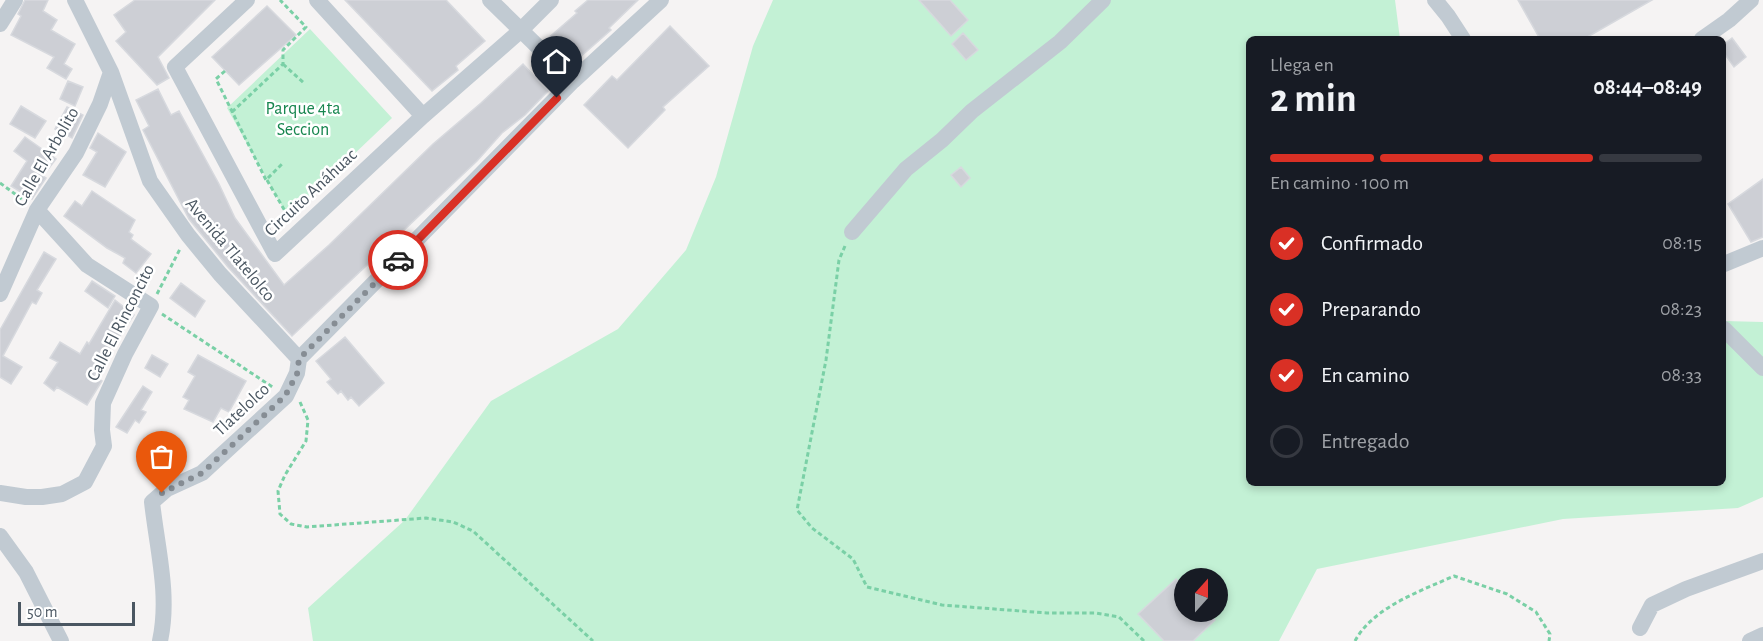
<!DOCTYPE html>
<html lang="es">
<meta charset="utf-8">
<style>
:root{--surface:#171b24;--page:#242831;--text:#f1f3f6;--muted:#9ea1a6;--line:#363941;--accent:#d93025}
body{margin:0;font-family:"Alegreya Sans",sans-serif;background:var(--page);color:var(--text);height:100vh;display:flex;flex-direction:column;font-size:22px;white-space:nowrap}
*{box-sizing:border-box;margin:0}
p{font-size:20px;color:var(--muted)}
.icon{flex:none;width:33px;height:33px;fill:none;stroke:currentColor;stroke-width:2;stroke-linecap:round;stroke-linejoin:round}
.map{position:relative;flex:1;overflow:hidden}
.panel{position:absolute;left:1246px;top:36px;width:480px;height:450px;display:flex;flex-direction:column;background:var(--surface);border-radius:9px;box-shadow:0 3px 9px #0003}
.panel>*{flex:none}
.needle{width:39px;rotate:21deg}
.controls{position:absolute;left:1174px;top:568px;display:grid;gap:12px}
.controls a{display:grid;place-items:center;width:54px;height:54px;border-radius:50%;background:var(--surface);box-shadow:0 3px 9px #0003;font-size:30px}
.scale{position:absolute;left:18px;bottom:15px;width:117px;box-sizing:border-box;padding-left:6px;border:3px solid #4a5661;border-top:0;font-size:16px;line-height:21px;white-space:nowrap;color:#4a5661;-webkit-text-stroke:4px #fff;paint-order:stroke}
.pin{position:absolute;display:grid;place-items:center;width:51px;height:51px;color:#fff;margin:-62px -26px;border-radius:50% 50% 50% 0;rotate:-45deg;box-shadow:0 0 6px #0007}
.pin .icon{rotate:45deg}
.courier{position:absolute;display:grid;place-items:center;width:60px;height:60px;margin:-30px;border:4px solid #d93025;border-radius:50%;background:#fff;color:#222;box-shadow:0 2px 8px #0007}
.overview em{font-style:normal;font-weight:700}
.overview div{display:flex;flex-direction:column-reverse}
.overview{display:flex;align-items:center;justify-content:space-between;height:102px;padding:0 24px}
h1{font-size:39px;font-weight:700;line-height:45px}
.bar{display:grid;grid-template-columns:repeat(4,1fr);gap:9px 6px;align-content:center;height:72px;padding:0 24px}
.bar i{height:8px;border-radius:4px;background:var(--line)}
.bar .current{background:var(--accent)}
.bar p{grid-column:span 4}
ol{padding:0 24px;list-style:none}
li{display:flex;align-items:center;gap:18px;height:66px}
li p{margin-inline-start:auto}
li .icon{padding:6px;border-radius:50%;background:var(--accent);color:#fff;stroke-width:4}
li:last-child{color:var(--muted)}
li i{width:33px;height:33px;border:3px solid var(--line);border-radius:50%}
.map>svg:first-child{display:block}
.green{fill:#c3f1d5;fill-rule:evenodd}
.building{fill:#cdcfd5;stroke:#d7d9de;stroke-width:1.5}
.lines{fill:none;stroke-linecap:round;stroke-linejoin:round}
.path{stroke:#7ad0a6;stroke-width:3;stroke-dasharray:4.5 3;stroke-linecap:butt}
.minor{stroke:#c1cad2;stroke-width:16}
.done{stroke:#868d94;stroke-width:6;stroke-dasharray:0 10.8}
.route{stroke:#d93025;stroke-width:8}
.labels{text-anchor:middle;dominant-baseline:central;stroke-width:5;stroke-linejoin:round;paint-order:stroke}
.park-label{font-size:18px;fill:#17864f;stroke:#fff}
.street-label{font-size:18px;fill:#4a5661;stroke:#fff}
</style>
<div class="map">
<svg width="1763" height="641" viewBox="0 0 1763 641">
<rect width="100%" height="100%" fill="#f5f3f3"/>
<path class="green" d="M773 0H1395L1400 39H1250V483H1724V321L1763 322V497L1738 508 1563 519 1317 569 1279 641H313L308 608 405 520 491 401 618 329 686 250 716 177 753 46ZM1185 579H1218V612H1185Z
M310 29 392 118 288 217 227 108Z"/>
<path class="building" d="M25 0H48L43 11 57 20 51 30 75 44 64 64 72 69 66 79 47 68 54 57 11 35 21 16 18 14Z
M135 0H215L158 57 169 78 157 85 116 41 126 32 114 15Z
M345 0H446L485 41 456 66 458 70 432 91Z
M588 0H638L609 28 611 30 571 65 546 40 577 13 575 11Z
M919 0H950L968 20 951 36Z
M1518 0H1652L1584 39H1540Z
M267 6 296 35 239 85 212 57Z
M670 26 709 66 663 107 665 110 628 148 584 105 612 76 617 80Z
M963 33 978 50 966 60 952 44Z
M1732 38 1746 57 1734 67 1724 53V44Z
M523 64 548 91 525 115 502 133 477 161 292 336 228 267 189 219 143 130 149 126 136 100 158 89 171 115 179 111 219 184 235 218 284 285 329 245 433 144 481 103Z
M68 81 83 87 75 106 60 99Z
M21 106 46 121 35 138 10 124Z
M67 107 83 115 72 138 55 129Z
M98 133 126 152 105 187 83 175 97 152 90 148Z
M25 137 56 159 43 176 46 178 32 199 11 186 27 161 14 151Z
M961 167 970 178 961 187 951 175Z
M1763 179V237L1751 242 1728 204Z
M92 191 135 220 129 232 133 235 131 239 151 254 136 273 123 263 125 258 107 248 64 216 75 201 82 206Z
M44 252 56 259 37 290 42 293 36 304 32 302 3 356 22 367 11 384 0 377V330Z
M92 281 115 296 108 308 85 291Z
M181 283 205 301 195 317 170 298Z
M115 300 134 315 114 345 112 344 94 376 102 381 87 405 57 387 54 391 44 383 58 362 50 358 60 342 80 354 87 342 89 344Z
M345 337 384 383 359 406 351 397 348 400 341 391 338 394 327 382 331 379 316 361Z
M152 355 168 364 160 377 145 368Z
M198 355 246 381 229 412 221 408 213 422 184 409 189 400 183 397 195 376 188 372Z
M143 386 152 392 141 410 146 412 139 423 135 420 127 433 116 427Z
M1176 579 1185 588V612H1207L1215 620 1193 641H1164L1138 614Z"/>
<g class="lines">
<path class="path" d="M283 64 305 84
M225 71 216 79 266 180 282 164
M232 112 283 64V50L306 27 280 0
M267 180 289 218
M0 183 26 202
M845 246 839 260 826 360 797 510 812 528 853 559 867 587 942 605 1047 613H1096L1119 617 1144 641
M157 294 180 249
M162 314 274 388
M300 402 308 420 306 441 285 475 278 491 280 514 291 524 307 527 426 518 453 522 473 531 593 641
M1355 641C1373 607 1421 591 1454 576L1507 594 1536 612 1550 634 1549 641"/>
<path class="minor" d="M75 0 111 72 150 181 188 235 220 274 299 359
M247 0 175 67 275 254 423 116 520 31 551 0
M317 0 423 116
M490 0 573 81
M1435 0 1448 16 1463 39
M0 24 15 0
M1702 39 1729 20 1751 0
M852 232 906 169 942 140 972 111 1060 42 1103 0
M1724 264 1763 248
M0 294 37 210 76 153 100 104 111 72
M1724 329 1763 368
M299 359 573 81 661 0
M0 493 26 497H42L62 494 85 482 104 446 102 430 103 403 125 354 151 306 87 265 37 210
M0 536 26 572 61 641
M1640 628 1652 605 1686 589 1763 561
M160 641C170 595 157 548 152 502L167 489 202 473 286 396 297 373 299 359
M1750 641 1763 635"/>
</g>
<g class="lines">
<path class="done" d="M162 493 202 473 285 396 297 374 299 359 398 260"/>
<path class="route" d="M398 260 557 98"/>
</g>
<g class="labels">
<g class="park-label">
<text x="303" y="109">Parque 4ta<tspan x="303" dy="21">Seccion</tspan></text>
</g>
<g class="street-label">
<text transform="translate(47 157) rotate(-60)">Calle El Arbolito</text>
<text transform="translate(311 193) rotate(-43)">Circuito Anáhuac</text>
<text transform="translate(230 250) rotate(50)">Avenida Tlatelolco</text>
<text transform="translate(121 323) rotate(-63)">Calle El Rinconcito</text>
<text transform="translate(242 410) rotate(-43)">Tlatelolco</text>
</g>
</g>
</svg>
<div class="controls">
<a><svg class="needle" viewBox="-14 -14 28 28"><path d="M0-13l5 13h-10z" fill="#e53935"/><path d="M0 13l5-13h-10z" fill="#9ea1a6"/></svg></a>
</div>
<div class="scale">50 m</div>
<div class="pin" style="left:162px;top:493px;background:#ea580c"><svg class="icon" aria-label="bag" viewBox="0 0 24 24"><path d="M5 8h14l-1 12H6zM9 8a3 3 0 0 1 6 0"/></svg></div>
<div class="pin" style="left:557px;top:98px;background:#1f2937"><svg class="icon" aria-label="home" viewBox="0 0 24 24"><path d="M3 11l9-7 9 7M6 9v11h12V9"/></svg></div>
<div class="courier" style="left:398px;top:260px"><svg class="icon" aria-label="car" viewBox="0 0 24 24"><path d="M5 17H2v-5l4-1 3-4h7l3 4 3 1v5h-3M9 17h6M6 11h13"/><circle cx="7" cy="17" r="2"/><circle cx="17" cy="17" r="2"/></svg></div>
<section class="panel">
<div class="overview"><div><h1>2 min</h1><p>Llega en</p></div><em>08:44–08:49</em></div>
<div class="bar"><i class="current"></i><i class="current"></i><i class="current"></i><i></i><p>En camino · 100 m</p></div>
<ol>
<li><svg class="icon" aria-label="check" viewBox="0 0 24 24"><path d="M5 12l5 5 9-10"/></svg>Confirmado<p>08:15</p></li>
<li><svg class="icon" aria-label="check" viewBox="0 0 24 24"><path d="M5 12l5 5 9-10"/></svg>Preparando<p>08:23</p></li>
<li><svg class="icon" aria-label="check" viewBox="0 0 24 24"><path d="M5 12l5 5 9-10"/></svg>En camino<p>08:33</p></li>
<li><i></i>Entregado</li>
</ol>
</section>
</div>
